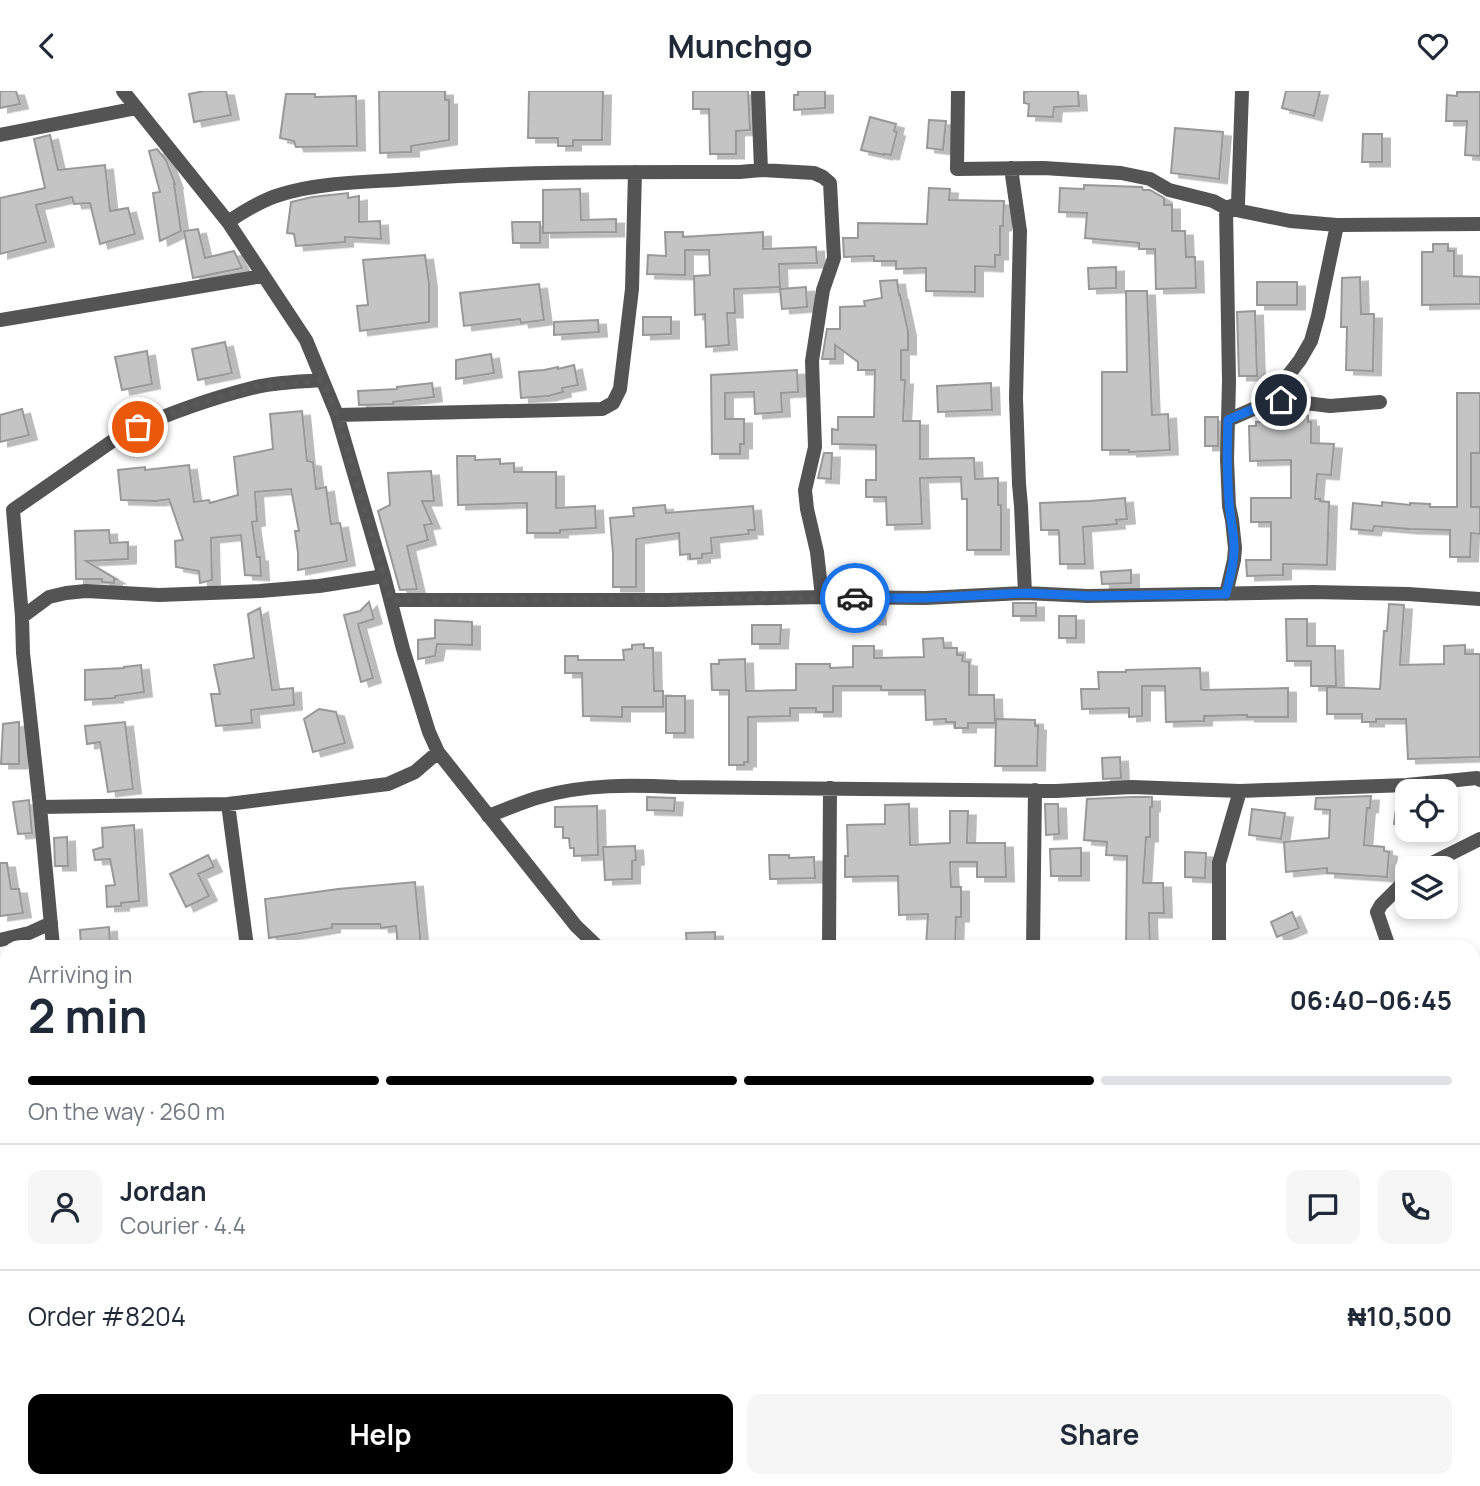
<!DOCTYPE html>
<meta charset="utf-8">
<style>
:root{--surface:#fff;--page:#f6f6f7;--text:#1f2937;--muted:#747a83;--line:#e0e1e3;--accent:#000}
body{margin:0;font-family:Manrope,sans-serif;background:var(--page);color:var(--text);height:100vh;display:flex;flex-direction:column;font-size:26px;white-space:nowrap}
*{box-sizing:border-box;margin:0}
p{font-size:23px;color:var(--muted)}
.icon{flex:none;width:38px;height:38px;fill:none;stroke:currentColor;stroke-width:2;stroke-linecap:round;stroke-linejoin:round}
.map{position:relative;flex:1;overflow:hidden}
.details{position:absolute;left:0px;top:849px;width:1480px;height:548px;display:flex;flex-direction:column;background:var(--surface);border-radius:21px 21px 0 0;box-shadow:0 4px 10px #0003}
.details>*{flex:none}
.buttons{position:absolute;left:1395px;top:688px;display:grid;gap:14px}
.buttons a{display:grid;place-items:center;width:63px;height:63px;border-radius:14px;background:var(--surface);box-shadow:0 4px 10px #0003;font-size:35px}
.pin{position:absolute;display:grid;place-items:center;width:60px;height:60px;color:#fff;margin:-30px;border:4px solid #fff;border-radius:50%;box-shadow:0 2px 7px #0007}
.courier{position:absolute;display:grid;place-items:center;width:70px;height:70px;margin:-35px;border:5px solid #1a73e8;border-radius:50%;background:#fff;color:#222;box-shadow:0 2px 9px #0007}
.summary em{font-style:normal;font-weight:700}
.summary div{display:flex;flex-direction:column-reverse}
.summary{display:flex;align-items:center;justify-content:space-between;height:119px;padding:0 28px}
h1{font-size:46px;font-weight:700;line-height:52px}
.bar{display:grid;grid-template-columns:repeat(4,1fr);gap:10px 7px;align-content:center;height:84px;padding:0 28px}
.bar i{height:9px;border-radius:5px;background:var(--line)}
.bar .on{background:var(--accent)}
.bar p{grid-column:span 4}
.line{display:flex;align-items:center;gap:18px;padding:0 28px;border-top:2px solid var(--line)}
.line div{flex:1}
.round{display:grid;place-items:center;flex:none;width:74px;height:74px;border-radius:14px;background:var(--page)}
.primary-button{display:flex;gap:14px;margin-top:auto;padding:14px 28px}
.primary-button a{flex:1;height:80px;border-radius:14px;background:var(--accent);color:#fff;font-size:28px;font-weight:700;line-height:80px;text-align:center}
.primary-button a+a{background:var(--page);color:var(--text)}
header{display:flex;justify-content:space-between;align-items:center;height:91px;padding:0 28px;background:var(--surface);font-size:32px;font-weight:700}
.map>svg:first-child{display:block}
.green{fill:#dbdbdb}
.building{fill:#c4c4c4;stroke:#989898;stroke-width:2;filter:url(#shadow)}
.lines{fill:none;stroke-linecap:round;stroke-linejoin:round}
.street{stroke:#545454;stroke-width:14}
.done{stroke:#595959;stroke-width:7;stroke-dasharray:0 12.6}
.route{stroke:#1a73e8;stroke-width:9}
</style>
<header><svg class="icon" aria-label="back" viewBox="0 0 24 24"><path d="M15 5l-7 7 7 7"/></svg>Munchgo<svg class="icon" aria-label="heart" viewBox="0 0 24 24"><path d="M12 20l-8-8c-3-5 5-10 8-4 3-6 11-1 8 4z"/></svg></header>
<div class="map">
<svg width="1480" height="1395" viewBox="0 0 1480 1395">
<defs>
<filter id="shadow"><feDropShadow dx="8" dy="4.5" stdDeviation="0" flood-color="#0004"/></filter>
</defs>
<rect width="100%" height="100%" fill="#fff"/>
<path class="green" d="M7 1322V1390H178L183 1395H0V1332Z
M605 1390H971L973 1395H597Z"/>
<path class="building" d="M0 0H16L20 13 0 17Z
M204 0H226L231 24 194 31 189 3Z
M379 0H445V9H449V49L411 55V61L380 62Z
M529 0H603L602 49H573V55H558V47H528Z
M693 0H748L750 39 736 40V63H710L709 18H693Z
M798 0H825V17L794 19V4H798Z
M1030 0H1078L1079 15 1054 16 1053 26 1028 25 1029 13 1024 12V1Z
M1286 0H1320L1314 25 1282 17Z
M1457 1H1480V65L1465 64 1467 30H1446L1447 4 1457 5Z
M286 3H315V6L356 5 357 55 296 56 294 50 280 47Z
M870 26 896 33 894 40 897 41 891 64 884 63V64L861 59Z
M929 29 946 30 943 59 927 57Z
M1175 37 1223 41 1219 88 1171 82Z
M1363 43H1382V71H1362Z
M50 44 58 79 105 74 110 120 128 117 135 143 100 153 90 112 74 113 72 106 36 114 46 151 0 163V107L45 97 34 48Z
M157 58 166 69 175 93H174L181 140 160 150 153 102 160 101 149 60Z
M1084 94 1142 96 1143 99H1150L1164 107V114H1172V140H1185L1186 166H1195L1196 197 1156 198 1155 158H1139V152L1085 147 1087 122 1059 121 1060 97 1084 98Z
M929 97 950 98 949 109 1004 110 1003 135H1000V164H995V176L975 175V201L926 200V177L896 178V170H874V165L844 166 843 147H858V132L927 133Z
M580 98 581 129 616 128V141L543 142V99Z
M348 102V107L359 105V131L380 130 381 148 345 146V151L296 155 294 143 287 142 291 111 312 106Z
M512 131H540V152H513Z
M198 138 205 167 234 160 242 177 193 187 184 140Z
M665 141H683V146L763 141V158L816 156 817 172 779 173 780 196 734 198 735 222H727L729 254 706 256 705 223 695 224 694 185 710 184 709 159H685V184L647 183 648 164 666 165Z
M1433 153H1448V160H1454V185L1480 186V213L1422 214V161H1433Z
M425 164 429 192V231L360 240 357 215 368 214 363 169Z
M1116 176V197L1089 198 1088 177Z
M1360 186 1361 223H1374L1373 280 1346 279 1347 236H1341L1342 187Z
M897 189 899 204H900L908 240V259H901V289H905L903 330H920V368L974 367 975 388 998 387V414H1001V459H967V408H962L961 386 920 387 922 433 887 434 886 406H866V389H876V354L832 353V338L838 339V326H874L875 279H858V271L835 254V268H822L827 238H840V216L865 215 864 210 882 207 880 190Z
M1257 191H1297V214H1257Z
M539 193 544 229 521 232 520 228 464 235 460 202Z
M806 196 807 216 782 218 780 198Z
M1126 200H1147L1152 324 1168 323 1170 359 1129 361V359H1102V281H1127Z
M1255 220 1257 285H1239L1237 221Z
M643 226H671V243L643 244Z
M598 229 599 241 554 244V231Z
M225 251 232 282 198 289 192 258Z
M147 260 152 293 122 299 115 266Z
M491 263 494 282 456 288V269Z
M574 274 578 294 562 297 563 301 548 305 521 307 519 281 544 279 558 276V278Z
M797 279 798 301 781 302 782 321 755 323 754 301 725 302V328H744V353H740V363H712L711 284Z
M432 292 434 306 393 311V313L359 314 358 300 397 298V296Z
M991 292 992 319 938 321 937 295Z
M1457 302H1480V362H1471V416H1480V443L1471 442 1470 466H1450V439L1409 438 1374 435 1373 440 1351 438 1353 412 1382 415V411L1410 414V412L1430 413V416H1457Z
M22 318 29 344 0 351V324Z
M302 320 307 370 313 371 316 398 326 396 331 433 340 432 347 470 298 479V462L295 440H299L291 398 255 401 257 430 252 431 257 466H260L261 485 245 484 241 444 211 447 212 489 200 492 199 480 176 476 175 450 183 449 169 408 156 410 121 409 118 379 145 376V379L189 374 194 411 209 409 210 412 238 404 234 366 273 358 270 323Z
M1277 324 1308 325V331H1311V352L1334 353 1331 384 1317 383 1315 408H1320V410L1329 411 1327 474 1283 473V484L1247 485 1246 469H1271V431H1251V407H1291V369L1250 370 1249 335H1256V331L1277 330Z
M1205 326H1218V355H1205Z
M824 362H832L831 388 818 387Z
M457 365H475V369L500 368V373L514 372V381H556V417L595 415 596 437 560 439V442H527V412L458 414Z
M431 380 434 410H422L432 433 424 434 428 449 407 455 417 498 400 499 378 420 390 414 388 382Z
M1125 407 1127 428 1116 429 1117 433 1083 436 1085 473H1060L1059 441 1058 439H1041L1040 412 1090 410Z
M665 414 666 422 753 415 755 439H748L749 443 711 447 712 462 702 463V467L690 468V463L680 464 679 442 636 448V496H613V462L610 427 634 425 633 417Z
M109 439 110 452 128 451V468L86 470 116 488H114V492L102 491V488H76L75 440Z
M1131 479V492L1102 493 1101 481Z
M369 511 374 528 358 533 373 587 361 591 344 524 360 520Z
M1013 512H1036V525H1013Z
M1389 513 1404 514 1400 574 1444 573V555L1465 554V563H1480V666L1408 668 1406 628H1376V631H1362V623H1327V596L1380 598 1384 540H1387Z
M853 516H877L878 529H853Z
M260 517 272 599 293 597 294 614 251 619 252 632 216 635 211 603H220L214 574 254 567 248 523Z
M1059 525H1076V547H1059Z
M1286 528H1307V555H1335L1336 595H1311V570H1287Z
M435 529 472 531V554L437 553 435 565 418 568V549L435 547Z
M752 534H781L780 553H752Z
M943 547 944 557H957V564H963L962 570 969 571V604H994L995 632H968V637H955V631H946V628L926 629 925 599H881V595H833V621H816V617H790V625L748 626V671H744V674H729V599H712L711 573H719V569L745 568 746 600 796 599V573H830V577L853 576V555H874V567L924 566 923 548Z
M644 553V557H653L654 600H663V616H622V626L583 625 582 582H565V565H578V569H624L623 559 632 558V554Z
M141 574 144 601 115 605V607L85 609V579L124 577V576Z
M1200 577 1201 598 1203 599 1288 597V626H1247V624L1204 625V630L1166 631 1165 595H1142V625L1129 626V617L1082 618 1081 598H1099L1098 581H1126V579Z
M666 605H685V642H666Z
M319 618 336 621 345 652 313 661 304 628Z
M996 628 1035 629V635H1038L1037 675H995Z
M19 631V673H1L3 633Z
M125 631 133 698 108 701 100 651 87 653 85 635Z
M1120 666 1121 687 1103 688 1102 667Z
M1398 704H1407V735L1394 733Z
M1371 705 1370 717H1367L1364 754 1384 756V760L1389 761 1387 786 1327 782V777L1286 781 1284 751 1329 747 1330 719 1315 718 1316 707Z
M647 706 675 707 674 720 647 719Z
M1132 706H1152V716H1150V746H1146L1143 792H1163L1164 822H1149L1150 856H1126L1127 765 1106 764 1107 751 1084 749 1087 708Z
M29 709 32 742 18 743 13 711Z
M909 713 910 754 950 752V720H968L967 752H1005L1006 786H977V771H950L951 796H961V826H956L955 856H926L928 823 899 824 898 785 845 786V765H848L847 734 885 733V714Z
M1045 713H1058L1059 743 1046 744Z
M597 715 598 764 574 765V757H570L569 747H563V736H555V716Z
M1252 718 1285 722 1281 748 1249 744Z
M134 734 139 810 121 812V815L107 816 106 795 115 794 110 768 95 769 93 759 103 756 102 737Z
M67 746 68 775H55L54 747Z
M635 755 636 769 632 770V788L605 789 603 756Z
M1081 757V785H1051L1050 758Z
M1185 761 1206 762 1205 787 1185 786Z
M208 764 214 776 198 783 209 805 186 816 170 783Z
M769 764H789V767L814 766 815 787 770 788Z
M0 772H7L11 798H19L23 822 0 825Z
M415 791 421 856H398L396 835 381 837 380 833H332V837L269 847 265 808 338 798Z
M1292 821 1299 837 1277 846 1271 831Z
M109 836 110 856H81L80 839Z
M715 841V856H687L686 842Z"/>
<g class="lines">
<path class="street" d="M123 0 228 131 306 249 337 324 384 485 403 558 429 641 438 661 576 835 598 856
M758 0 761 79
M958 0 957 78 1044 77 1121 82 1150 88 1169 99 1213 110 1226 117 1290 130 1337 134 1480 133
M0 44 137 17
M1011 77 1020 140 1016 307 1019 393 1021 415 1025 502
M228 131C244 120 260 110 279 104 318 91 370 91 411 88 520 80 630 81 740 81L761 79 814 82 823 86 830 92 834 167 823 199 812 270 815 356 805 399 807 418 817 461 822 506
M0 229 263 185
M1267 312 1300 269 1311 250 1318 225 1337 134
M337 324 602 318 613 312 620 298 632 198 635 81
M1228 329 1267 312 1281 309 1330 315 1380 311
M1226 503 1234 469 1235 457 1232 429 1229 415 1227 368 1229 290 1226 117 1238 113 1242 0
M391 509H666L822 506 925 507 1025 502 1088 505 1313 501 1408 503 1480 508
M22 526 49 506 66 502 86 500 159 504 260 500 319 495 384 485
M228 713 247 856
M40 716 228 713 388 693 415 681 438 661
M488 725C505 719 522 711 540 706 585 693 631 694 677 696L1056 700 1132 696 1240 700 1407 694 1477 687 1480 689
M1422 777 1480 748
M0 849 29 842 51 832
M53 856 40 716 23 562 22 526 13 419 124 342C165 324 208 308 252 297 274 291 299 291 322 289
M829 856 830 697
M1033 856 1035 699
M1219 856V772L1240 700
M1389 856 1377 821 1381 814 1407 788
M1474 973 1480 970
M1474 1200 1480 1198
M1474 1306 1480 1324
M333 1390 336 1395
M972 1390 973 1395
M1304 1390 1307 1395
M583 1395 592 1390"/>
</g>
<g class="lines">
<path class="done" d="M138 336 185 317 253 296 322 289 337 324 391 509 855 507"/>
<path class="route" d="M855 507H925L1025 502 1088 505 1226 503C1229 489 1234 475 1234 460 1235 444 1230 428 1229 411 1227 384 1227 357 1228 329L1267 312 1281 309"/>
</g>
</svg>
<div class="buttons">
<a><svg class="icon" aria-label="locate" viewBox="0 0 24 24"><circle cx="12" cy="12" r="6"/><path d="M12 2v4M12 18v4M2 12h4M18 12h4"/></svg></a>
<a><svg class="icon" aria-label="layers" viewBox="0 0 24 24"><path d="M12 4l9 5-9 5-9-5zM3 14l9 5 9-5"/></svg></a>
</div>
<div class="pin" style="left:138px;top:336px;background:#ea580c"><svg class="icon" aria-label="bag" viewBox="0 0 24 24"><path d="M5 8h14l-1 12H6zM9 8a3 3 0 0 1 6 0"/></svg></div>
<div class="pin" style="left:1281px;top:309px;background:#1f2937"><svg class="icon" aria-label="home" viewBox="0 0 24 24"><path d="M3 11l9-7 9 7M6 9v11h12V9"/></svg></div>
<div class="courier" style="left:855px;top:507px"><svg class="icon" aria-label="car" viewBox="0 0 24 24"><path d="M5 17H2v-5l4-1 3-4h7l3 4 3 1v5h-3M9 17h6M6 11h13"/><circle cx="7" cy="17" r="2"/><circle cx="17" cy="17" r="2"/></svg></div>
<section class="details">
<div class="summary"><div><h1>2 min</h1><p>Arriving in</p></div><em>06:40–06:45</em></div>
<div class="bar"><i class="on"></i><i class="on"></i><i class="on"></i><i></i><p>On the way · 260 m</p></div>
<div class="line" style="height:126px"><a class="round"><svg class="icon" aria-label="person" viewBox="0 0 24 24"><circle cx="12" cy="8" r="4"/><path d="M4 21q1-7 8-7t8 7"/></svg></a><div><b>Jordan</b><p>Courier · 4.4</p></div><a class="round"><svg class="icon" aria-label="chat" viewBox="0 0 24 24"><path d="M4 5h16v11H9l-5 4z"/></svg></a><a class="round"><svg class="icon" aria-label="phone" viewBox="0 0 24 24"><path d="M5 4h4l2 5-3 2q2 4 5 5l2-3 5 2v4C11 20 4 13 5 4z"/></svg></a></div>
<div class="line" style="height:91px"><div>Order #8204</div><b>₦10,500</b></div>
<div class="primary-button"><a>Help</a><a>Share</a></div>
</section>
</div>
